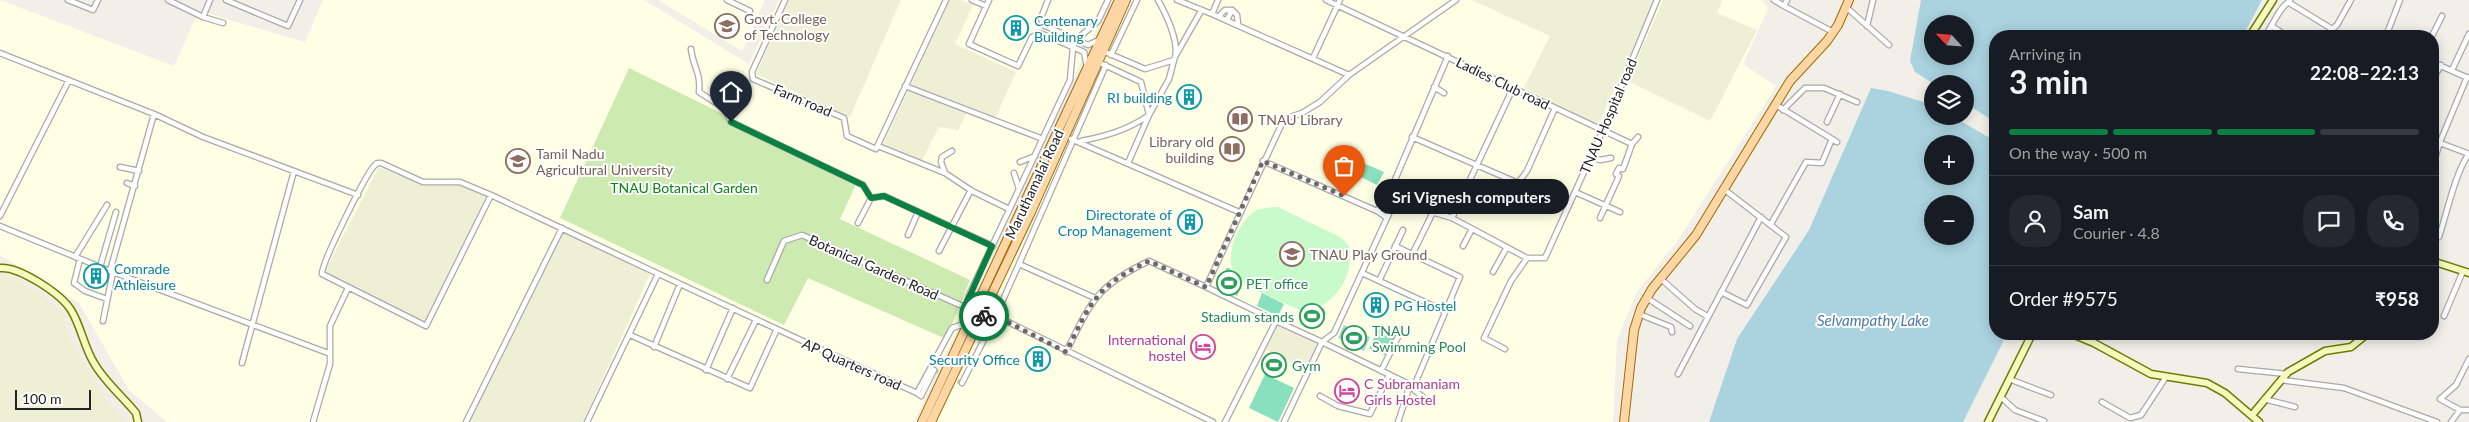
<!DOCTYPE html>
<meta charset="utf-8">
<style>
:root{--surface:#171b24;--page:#242831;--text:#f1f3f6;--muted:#9ea1a6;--line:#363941;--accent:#0b8043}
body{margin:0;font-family:Lato,sans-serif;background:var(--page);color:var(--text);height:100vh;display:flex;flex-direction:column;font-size:19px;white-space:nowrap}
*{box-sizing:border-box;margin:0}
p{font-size:16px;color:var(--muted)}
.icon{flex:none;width:28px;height:28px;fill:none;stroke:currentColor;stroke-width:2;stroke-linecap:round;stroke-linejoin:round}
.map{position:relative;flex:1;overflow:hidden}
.side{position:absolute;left:1989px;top:30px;width:450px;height:310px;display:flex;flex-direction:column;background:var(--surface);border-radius:20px;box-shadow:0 2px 12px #0003}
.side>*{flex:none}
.needle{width:32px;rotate:296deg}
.controls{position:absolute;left:1924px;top:15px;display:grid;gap:10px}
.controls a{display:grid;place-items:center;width:50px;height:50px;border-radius:50%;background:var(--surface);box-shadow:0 2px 12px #0003;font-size:25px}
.scale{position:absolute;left:15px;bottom:12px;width:76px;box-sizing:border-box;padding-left:5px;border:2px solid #222;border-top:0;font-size:14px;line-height:18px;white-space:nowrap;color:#222;-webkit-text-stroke:4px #fff;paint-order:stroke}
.pin{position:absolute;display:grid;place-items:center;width:42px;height:42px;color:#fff;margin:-51px -21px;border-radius:50% 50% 50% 0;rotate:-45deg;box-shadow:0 0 5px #0007}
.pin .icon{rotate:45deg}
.courier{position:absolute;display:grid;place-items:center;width:50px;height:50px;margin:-25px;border:4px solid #0b8043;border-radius:50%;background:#fff;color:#222;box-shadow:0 1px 6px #0007}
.bubble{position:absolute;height:35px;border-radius:18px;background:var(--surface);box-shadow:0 2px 12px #0003;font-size:16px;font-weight:700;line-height:35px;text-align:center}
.overview em{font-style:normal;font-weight:700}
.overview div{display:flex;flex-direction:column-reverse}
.overview{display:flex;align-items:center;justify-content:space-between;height:85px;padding:0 20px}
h1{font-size:32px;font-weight:700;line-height:38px}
.bar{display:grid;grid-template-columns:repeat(4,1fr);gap:8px 5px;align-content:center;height:60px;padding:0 20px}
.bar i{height:6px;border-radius:4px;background:var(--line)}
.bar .current{background:var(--accent)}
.bar p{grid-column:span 4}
.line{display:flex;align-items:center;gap:12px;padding:0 20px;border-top:1px solid var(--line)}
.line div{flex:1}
.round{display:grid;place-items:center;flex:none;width:52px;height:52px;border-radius:20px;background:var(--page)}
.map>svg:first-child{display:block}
.education{fill:#ffffe5}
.farmland{fill:#eef0d5}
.grass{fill:#cdebb0}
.park{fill:#c8facc}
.pitch{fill:#88e0be}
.water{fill:#aad3df;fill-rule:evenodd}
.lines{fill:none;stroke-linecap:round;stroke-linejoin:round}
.street-tunnel{stroke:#c8c6c1;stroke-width:4.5;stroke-dasharray:4.5 2;stroke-linecap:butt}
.street-casing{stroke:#a9a9a9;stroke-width:7}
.secondary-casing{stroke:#707d05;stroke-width:9}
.primary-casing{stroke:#a06b00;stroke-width:10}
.street{stroke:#fff;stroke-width:4.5}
.secondary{stroke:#f7fabf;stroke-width:6}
.primary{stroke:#fcd6a4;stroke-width:8}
.done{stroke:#6b6a68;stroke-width:5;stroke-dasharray:0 9}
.route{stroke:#0b8043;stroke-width:6}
.labels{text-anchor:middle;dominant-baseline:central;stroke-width:4;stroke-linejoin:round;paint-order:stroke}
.education-label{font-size:14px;fill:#785e54;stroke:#fff;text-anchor:start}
.culture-label{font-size:14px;fill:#0d838f;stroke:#fff;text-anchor:start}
.street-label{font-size:14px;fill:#222;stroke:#fff}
.park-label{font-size:14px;fill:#0c8416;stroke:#fff}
.leisure-label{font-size:14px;fill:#27864d;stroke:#fff;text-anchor:start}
.hotel-label{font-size:14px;fill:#b23c85;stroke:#fff;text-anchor:end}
.water-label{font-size:15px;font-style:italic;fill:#4a7aab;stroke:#fff}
</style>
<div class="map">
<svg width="2469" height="422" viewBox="0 0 2469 422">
<rect width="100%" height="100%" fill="#f2efe9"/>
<path class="education" d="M0 0 174 66 199 11 305 42 323 0H644L749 64 779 0H1110L914 422H167L129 390 79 303 0 255Z
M658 0H765L742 51Z
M1130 0H1762L1768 9 1743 64 1776 86 1678 240 1637 292 1617 340 1613 422H934Z"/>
<path class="farmland" d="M789 0H901L850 117 756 74Z
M950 0H961L973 5 955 44 1016 72 993 123 967 112 958 130 939 127 920 164 880 151Z
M1472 0H1656L1598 125 1524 88 1550 36Z
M1663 0H1722L1717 13 1757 30 1710 121 1628 81Z
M379 167 424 185H461L486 196 424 323 337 280 325 271Z
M563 232 650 274 583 422H469Z
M7 274 39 293 62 311 69 337 109 403 128 422H0V275Z
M1276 325 1318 344 1306 369 1264 349Z"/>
<path class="grass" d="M629 68 858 180 840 219 970 280 946 339 808 278 784 325 560 218Z"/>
<path class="park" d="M1278 207 1342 238 1349 246C1354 277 1337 302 1307 313 1294 308 1252 289 1241 281 1220 265 1235 224 1255 211 1262 208 1270 207 1278 207Z"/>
<path class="pitch" d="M1361 162 1384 172 1377 185 1355 174Z
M1226 268H1230L1238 293 1237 297 1231 287 1226 289 1223 281 1228 279Z
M1262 293 1284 304 1278 316 1257 306Z
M1324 308 1326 314 1301 325 1299 318Z
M1379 327 1397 335 1387 356 1369 349Z
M1265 374 1294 388 1278 422 1249 408Z"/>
<path class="water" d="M1921 0H2262L2243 36H1995V122L1965 103V84H1934L1915 72 1910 61ZM1932 24H1965V56H1932Z
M1871 88 1888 91 1930 104 1932 105V116H1952L1995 141V334H2007L1963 422H1709L1737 339 1809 230ZM1932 144H1965V176H1932ZM1932 204H1965V236H1932Z
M1344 325 1370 337 1364 351 1338 338Z"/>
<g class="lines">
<path class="street-tunnel" d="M934 370 962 383"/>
<defs>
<path id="street" d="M68 0 93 10 98 0
M168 0 203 17 223 23
M226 0 288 26 300 0
M727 0 750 11
M785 0 752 72 753 79 844 118 847 136 876 149 946 0
M972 0 986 6
M989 0 969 44 1018 66 1032 37 1040 33 1084 52 1087 67
M1048 0 1041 18 1043 25 1088 45 1099 40
M1177 0 1212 14
M1218 0 1212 14 1349 75
M1326 0 1632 144
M1774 0 1784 6
M1787 0 1784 6 1833 32
M2290 0 2288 2 2332 29
M1846 7 1889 45
M1219 16 1225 10H1232
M203 17 210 0
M1227 20 1232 10 1237 15 1238 24
M1867 26 1873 0
M2273 27 2287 36
M2265 36C2272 27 2280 6 2289 2
M2324 36 2337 25 2351 0
M2386 36 2400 0
M2432 36 2442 16
M691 49C693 67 701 72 699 92L724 108 731 122 863 185 871 198 884 196 993 246
M1103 51 1145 69 1174 60C1181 45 1166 14 1158 0
M0 53 154 114
M1111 55 1137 0
M1176 55 1201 11
M1313 58 1340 0
M2432 62 2468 78
M2452 70 2469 34
M2432 81 2441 65
M905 86 1043 139
M1434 87 1444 93
M1776 105 1837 142
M1783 110 1805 88H1824L1857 102
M1827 122 1840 94
M1412 137 1518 183 1527 171 1555 108
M1071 139 1239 212
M2432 140 2469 154
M1081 141C1106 136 1128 130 1149 115L1141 82 1098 62
M878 146 945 173 972 191 1009 209
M1591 157 1600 160 1611 158
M1263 161 1377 211 1387 218 1334 333 1322 342 1415 387
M1020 162 1035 156
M1128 163 1149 115 1169 79 1174 60
M120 167 139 171
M2432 168 2440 142 2467 77
M945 173 941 162 942 157 952 151
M1014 173 1019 189 1070 80 1073 47 1076 40 1098 21 1108 0
M127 183 135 186
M1575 192 1620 212
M491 195 426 326 322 274C321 264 365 176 374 166 378 162 377 163 381 163L423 182H460L491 195C633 262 774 329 917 393L921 396 934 370
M1395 201 1391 189 1448 56
M1377 211 1391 193
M0 216 69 80
M1387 218 1395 201 1452 218 1527 258H1545L1603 130 1657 0
M1452 218 1513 88
M1600 218 1619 176 1616 174 1619 168 1623 169 1632 144 1638 137
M858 223 871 198
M1771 224 1806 162 1822 163 1832 139
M0 226 110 271 154 114 203 137 358 195
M908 235 918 212
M2439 237C2446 216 2456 170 2469 154
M1395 246 1460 277 1415 384V391L1422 396
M1463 246 1472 229
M939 251 971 190
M1413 253 1433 212
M75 257 107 205
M80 259 74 283 85 291 107 299
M1019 264 1106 65
M100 267 116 212
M110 271 328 353
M1493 272 1507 247
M1362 273 1444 311
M1661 279 1695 309 1707 316
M767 280 784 241 802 235 994 320 1002 319 1213 422
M1379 281 1403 230
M1206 287 1276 321 1225 422
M1721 292 1747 305 1786 237 1725 190
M1647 298 1690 326
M977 307 967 302 969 295 1019 189
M1639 314 1671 327 1672 332
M2444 316 2463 271
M103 321 113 272
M1276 321 1322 342 1284 422
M630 335 750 388 777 329
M654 347 680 284
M1505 349 1484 338 1511 281 1527 258
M1066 352C1091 302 1096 286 1149 261L1206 287 1284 119 1302 113 1320 102 1349 75 1456 0
M2469 359 2456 385 2440 399 2460 410H2469
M242 363 294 171
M2238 369 2287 374
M706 370 733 308
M1381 371 1401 331
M1678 374 1761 217
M727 379 756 320
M2009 379 2051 395
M2281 380 2344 388 2437 422
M962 383 994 320 1019 264 1095 298
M917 393 952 328 961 325 967 328
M1320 396 1338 406 1370 414 1389 375
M2001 397 2015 410 2044 421
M2264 399 2295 407
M2102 402 2130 418 2141 415 2166 377
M313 422 330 364V326L348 288
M466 422 562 228
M587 422 658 274
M1398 422 1410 385
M2451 422 2460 410"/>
<path id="secondary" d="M2250 36 2273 0
M2432 261 2469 273
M0 268C19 266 61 294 71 310 81 326 84 347 94 363 104 381 123 397 136 413L138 422
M2072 334 2094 343 2151 374 2207 383 2225 393 2259 422
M2252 415 2288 372 2325 351 2351 347 2367 334
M1988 422 2032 334"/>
<path id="primary" d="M922 422 1119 0
M931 422 1031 212 1126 0
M1624 422 1634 330 1641 308 1652 289 1696 235 1790 81 1827 41 1838 25 1849 0"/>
</defs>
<use href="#street" class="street-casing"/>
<use href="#secondary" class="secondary-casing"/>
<use href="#primary" class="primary-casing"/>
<use href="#street" class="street"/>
<use href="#secondary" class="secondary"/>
<use href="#primary" class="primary"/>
</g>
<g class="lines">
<path class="done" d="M984 316 994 320 1002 319 1066 352C1091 302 1096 286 1149 261L1206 287 1263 161 1344 196"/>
<path class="route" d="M731 122 863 185 871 198 884 196 992 246 967 302 977 307 975 311 984 316"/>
</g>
<defs>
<symbol id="university-ring" viewBox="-11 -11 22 22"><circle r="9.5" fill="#fff" stroke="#8d6e63" stroke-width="1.5"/><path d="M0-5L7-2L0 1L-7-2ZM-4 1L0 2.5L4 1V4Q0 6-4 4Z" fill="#8d6e63"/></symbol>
<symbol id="building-ring" viewBox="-11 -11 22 22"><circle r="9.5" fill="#fff" stroke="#0f9aa8" stroke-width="1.5"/><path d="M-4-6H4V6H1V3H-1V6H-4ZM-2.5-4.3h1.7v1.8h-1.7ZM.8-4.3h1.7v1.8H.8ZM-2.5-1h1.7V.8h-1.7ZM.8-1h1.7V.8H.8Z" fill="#0f9aa8"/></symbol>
<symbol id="library-ring" viewBox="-11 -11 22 22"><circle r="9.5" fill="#fff" stroke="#8d6e63" stroke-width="1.5"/><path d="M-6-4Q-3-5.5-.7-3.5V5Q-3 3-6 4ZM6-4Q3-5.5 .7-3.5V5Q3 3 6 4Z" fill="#8d6e63"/></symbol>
<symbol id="stadium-ring" viewBox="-11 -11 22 22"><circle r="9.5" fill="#fff" stroke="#2e9e5b" stroke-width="1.5"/><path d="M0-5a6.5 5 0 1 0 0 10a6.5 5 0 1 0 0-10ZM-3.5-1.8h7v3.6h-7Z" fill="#2e9e5b"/></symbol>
<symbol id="hotel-ring" viewBox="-11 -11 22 22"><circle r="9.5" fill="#fff" stroke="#d1479c" stroke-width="1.5"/><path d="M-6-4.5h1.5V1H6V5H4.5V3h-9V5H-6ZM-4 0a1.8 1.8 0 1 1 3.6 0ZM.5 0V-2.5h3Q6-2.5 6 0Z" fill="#d1479c"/></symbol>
</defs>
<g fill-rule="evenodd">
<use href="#university-ring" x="713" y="12" width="28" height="28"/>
<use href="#building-ring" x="1002" y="14" width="28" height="28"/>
<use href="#building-ring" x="1175" y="83" width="28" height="28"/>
<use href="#library-ring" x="1226" y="105" width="28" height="28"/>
<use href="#library-ring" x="1218" y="135" width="28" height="28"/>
<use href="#university-ring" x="504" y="147" width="28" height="28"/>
<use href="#building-ring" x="1176" y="208" width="28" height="28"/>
<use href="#university-ring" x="1278" y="240" width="28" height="28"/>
<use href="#building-ring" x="82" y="262" width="28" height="28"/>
<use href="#stadium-ring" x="1215" y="269" width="28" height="28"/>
<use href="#building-ring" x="1362" y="291" width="28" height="28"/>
<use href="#stadium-ring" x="1298" y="302" width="28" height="28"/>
<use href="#stadium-ring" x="1340" y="324" width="28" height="28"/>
<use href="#hotel-ring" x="1189" y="333" width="28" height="28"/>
<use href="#building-ring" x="1024" y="345" width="28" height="28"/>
<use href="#stadium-ring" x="1260" y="351" width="28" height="28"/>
<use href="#hotel-ring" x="1333" y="377" width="28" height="28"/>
</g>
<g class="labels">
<g class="education-label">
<text x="744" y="18">Govt. College<tspan x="744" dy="16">of Technology</tspan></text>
<text x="1258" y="119">TNAU Library</text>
<text x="1214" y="141" text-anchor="end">Library old<tspan x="1214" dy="16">building</tspan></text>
<text x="536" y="153">Tamil Nadu<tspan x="536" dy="16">Agricultural University</tspan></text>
<text x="1310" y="254">TNAU Play Ground</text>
</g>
<g class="culture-label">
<text x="1034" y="20">Centenary<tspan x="1034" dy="16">Building</tspan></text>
<text x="1172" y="97" text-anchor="end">RI building</text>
<text x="1172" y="214" text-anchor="end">Directorate of<tspan x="1172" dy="16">Crop Management</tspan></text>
<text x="114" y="268">Comrade<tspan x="114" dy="16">Athleisure</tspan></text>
<text x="1394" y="305">PG Hostel</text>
<text x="1020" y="359" text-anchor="end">Security Office</text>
</g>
<g class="street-label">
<text transform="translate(1503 83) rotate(26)">Ladies Club road</text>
<text transform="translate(803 100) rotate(23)">Farm road</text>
<text transform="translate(1608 116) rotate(-67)">TNAU Hospital road</text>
<text transform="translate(1034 184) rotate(-65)">Maruthamalai Road</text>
<text transform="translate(874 267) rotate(24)">Botanical Garden Road</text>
<text transform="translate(852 364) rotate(24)">AP Quarters road</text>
</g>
<g class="park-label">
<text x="684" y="187">TNAU Botanical Garden</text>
</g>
<g class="leisure-label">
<text x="1246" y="283">PET office</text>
<text x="1294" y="316" text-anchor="end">Stadium stands</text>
<text x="1372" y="330">TNAU<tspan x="1372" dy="16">Swimming Pool</tspan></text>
<text x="1292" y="365">Gym</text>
</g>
<g class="hotel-label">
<text x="1186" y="339">International<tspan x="1186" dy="16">hostel</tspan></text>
<text x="1364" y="383" text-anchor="start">C Subramaniam<tspan x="1364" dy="16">Girls Hostel</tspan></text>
</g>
<g class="water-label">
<text x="1873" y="320">Selvampathy Lake</text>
</g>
</g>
</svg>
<div class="controls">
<a><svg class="needle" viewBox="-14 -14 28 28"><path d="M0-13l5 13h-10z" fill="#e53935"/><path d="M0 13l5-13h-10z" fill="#9ea1a6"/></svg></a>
<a><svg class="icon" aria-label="layers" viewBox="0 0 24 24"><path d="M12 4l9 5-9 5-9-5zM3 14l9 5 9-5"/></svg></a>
<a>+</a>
<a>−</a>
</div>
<div class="scale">100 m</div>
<div class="pin" style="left:1344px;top:196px;background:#ea580c"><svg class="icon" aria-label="bag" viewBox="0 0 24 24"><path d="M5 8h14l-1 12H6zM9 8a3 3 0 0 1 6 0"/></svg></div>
<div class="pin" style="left:731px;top:122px;background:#1f2937"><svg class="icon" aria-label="home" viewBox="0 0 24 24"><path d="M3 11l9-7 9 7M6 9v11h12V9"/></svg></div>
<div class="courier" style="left:984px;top:316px"><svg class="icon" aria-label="bike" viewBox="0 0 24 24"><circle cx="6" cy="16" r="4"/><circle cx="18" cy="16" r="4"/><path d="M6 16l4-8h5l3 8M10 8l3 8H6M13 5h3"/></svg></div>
<div class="bubble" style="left:1374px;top:179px;width:195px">Sri Vignesh computers</div>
<section class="side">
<div class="overview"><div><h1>3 min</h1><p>Arriving in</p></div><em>22:08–22:13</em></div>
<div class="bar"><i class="current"></i><i class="current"></i><i class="current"></i><i></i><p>On the way · 500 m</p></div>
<div class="line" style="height:90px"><a class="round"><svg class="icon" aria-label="person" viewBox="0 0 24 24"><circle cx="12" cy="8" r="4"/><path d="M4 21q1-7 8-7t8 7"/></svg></a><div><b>Sam</b><p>Courier · 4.8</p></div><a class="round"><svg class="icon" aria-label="chat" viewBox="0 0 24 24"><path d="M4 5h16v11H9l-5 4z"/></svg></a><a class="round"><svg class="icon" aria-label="phone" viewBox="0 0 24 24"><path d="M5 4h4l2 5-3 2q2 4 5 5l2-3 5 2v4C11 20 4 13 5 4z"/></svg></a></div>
<div class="line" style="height:65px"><div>Order #9575</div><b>₹958</b></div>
</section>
</div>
